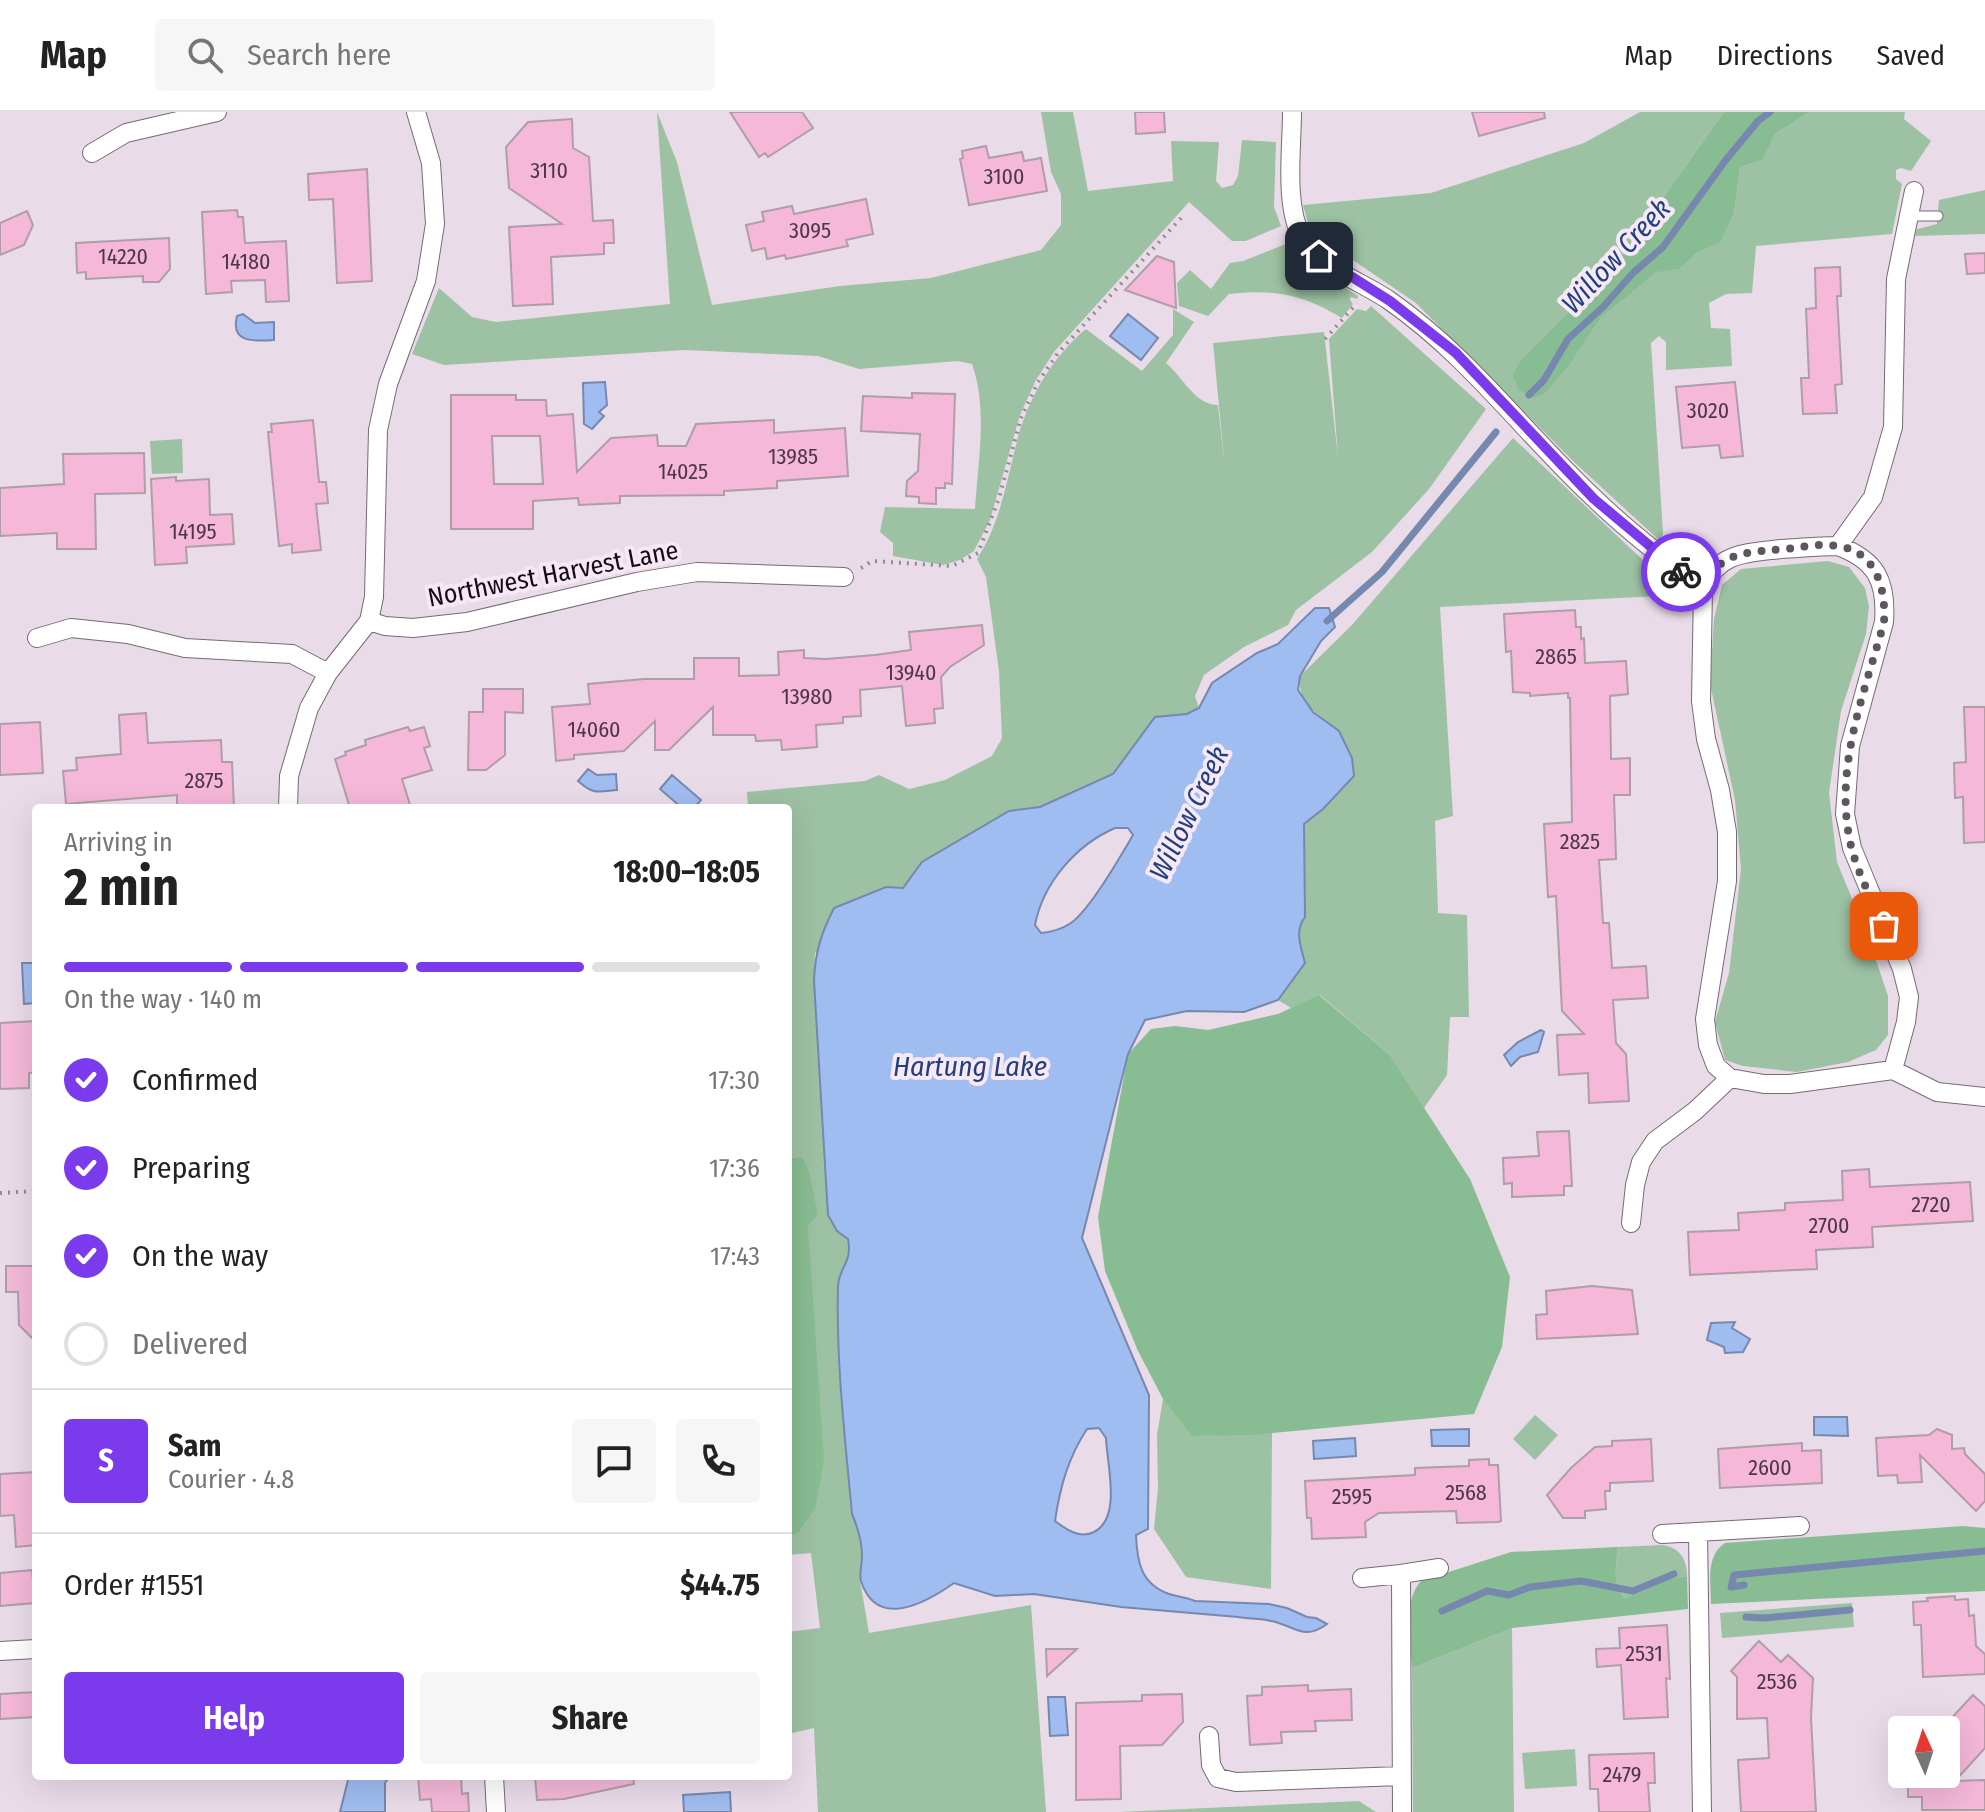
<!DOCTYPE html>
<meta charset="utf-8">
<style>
:root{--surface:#fff;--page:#f6f6f6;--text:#222;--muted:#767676;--line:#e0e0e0;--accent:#7c3aed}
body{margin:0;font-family:"Fira Sans Condensed",sans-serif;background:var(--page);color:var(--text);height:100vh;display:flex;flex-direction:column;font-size:30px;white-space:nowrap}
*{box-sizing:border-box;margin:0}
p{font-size:26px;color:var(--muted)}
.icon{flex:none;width:44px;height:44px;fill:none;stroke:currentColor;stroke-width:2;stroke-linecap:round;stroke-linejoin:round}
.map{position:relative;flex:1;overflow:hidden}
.drawer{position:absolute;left:32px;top:692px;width:760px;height:976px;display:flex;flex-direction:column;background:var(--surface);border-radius:8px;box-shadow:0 8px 32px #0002}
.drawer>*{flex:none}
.needle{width:52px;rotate:357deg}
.controls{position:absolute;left:1888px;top:1604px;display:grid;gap:16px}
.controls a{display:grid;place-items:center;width:72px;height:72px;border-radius:8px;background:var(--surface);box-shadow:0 8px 32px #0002;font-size:40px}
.pin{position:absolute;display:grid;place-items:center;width:68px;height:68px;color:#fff;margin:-34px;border-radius:16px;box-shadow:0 4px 12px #0006}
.courier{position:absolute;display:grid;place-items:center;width:80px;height:80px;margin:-40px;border:6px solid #7c3aed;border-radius:50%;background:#fff;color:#222;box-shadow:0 2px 10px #0007}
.headline em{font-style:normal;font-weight:700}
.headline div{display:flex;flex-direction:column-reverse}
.headline{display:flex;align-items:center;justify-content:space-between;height:136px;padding:0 32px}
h1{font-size:52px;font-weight:700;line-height:60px}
.bar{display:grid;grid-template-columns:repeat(4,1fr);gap:12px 8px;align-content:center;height:96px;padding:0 32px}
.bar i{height:10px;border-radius:6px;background:var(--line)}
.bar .current{background:var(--accent)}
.bar p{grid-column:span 4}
.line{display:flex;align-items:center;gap:20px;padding:0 32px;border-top:2px solid var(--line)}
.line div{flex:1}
.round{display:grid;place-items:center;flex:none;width:84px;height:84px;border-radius:8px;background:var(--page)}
ol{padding:0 32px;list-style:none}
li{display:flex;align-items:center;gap:24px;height:88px}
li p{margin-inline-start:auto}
li .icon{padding:8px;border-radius:50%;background:var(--accent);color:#fff;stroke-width:4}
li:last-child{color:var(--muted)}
li i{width:44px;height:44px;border:4px solid var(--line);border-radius:50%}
.button{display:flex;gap:16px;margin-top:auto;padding:16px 32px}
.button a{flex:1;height:92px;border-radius:8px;background:var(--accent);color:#fff;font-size:32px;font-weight:700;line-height:92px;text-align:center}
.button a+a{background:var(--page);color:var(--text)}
header{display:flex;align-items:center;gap:48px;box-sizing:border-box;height:112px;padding:0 40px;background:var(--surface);border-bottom:2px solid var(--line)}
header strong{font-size:38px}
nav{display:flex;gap:44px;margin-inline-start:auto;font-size:28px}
.search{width:560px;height:72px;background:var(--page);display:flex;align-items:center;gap:20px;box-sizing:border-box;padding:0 28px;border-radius:8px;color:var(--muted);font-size:30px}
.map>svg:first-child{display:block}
.green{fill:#9dc1a3}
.forest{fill:#88bc92}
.water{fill:#a0bdf1;stroke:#7688ae;stroke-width:2;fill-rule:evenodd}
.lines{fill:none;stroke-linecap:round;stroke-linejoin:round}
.stream{stroke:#7688ae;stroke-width:7}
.building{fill:#f5b8d8;stroke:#af9ea6;stroke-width:2;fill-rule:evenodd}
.lane-casing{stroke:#766a76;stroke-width:11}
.street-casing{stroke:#766a76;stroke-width:20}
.path{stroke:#948993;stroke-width:4;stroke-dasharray:2 6;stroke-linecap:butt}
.lane{stroke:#fff;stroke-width:9}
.street{stroke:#fff;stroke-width:18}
.done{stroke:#5e565e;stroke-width:8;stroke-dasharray:0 14.4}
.route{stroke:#7c3aed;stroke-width:10}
.labels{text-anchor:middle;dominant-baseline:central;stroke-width:8;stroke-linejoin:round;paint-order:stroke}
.number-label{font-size:22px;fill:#4c3844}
.street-label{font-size:26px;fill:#130e13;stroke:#f7e8f6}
.water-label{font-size:28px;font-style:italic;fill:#21407e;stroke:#f7e8f6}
</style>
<header>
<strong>Map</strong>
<div class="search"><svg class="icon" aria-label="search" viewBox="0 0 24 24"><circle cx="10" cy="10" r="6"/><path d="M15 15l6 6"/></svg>Search here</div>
<nav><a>Map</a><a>Directions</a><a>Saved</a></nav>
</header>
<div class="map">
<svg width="1985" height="1700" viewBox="0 0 1985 1700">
<rect width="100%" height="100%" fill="#eadbe9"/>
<path class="green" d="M657 0 677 50 712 193 840 174 931 166 1041 138 1061 113V82L1051 60 1041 0H1073L1088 79 1173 69 1171 29 1219 30 1216 69 1222 76 1233 73 1238 64 1242 28 1276 30 1274 95 1281 114 1246 129H1232L1189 90 1054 240 1036 268 1020 303 990 408 974 439 960 448 943 453 893 444V431L880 420 885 395 975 397C978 350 988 297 972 252L958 249 859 257 818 244 685 238 444 253 412 242 439 176 472 205 496 210 670 192Z
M1640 0H1724L1614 155 1522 246 1570 252 1601 206 1656 159 1680 157 1697 141 1721 128 1734 101 1740 55 1763 48 1775 22 1810 0H1905L1904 7 1931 29 1911 59 1901 56 1896 58V67L1902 72 1892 122 1756 134 1752 181 1726 182 1709 191 1711 216 1730 217 1732 254 1666 258V230L1659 224 1651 231 1663 422 1660 429 1574 350 1416 191 1322 127 1308 111 1303 93 1431 81 1584 31Z
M1985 78V122L1914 124V118L1937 112 1939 88Z
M1286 132 1298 145 1358 184 1357 187 1351 185 1350 188 1353 192 1342 206C1302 182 1276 177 1229 182L1208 204 1179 194 1177 171 1190 158 1211 177 1230 151 1243 149Z
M1371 194 1486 297 1429 377 1372 440 1296 498 1288 513 1244 535 1204 563 1195 584 1199 596 1187 602 1154 606 1113 662 1040 695 1009 699 922 750 903 776 886 775 815 841 814 869 828 1103 837 1119 848 1127 850 1139 849 1148 838 1169 852 1402 859 1419 862 1444 860 1468 869 1521 1031 1493 1046 1700H818L814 1616 788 1622V1520L820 1516 811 1441 788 1443V1425L799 1421 815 1397 808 1114 818 1103 802 1044 788 1047V696H748L747 680 865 669 879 663 909 677 945 668 992 644 1002 626 999 559 986 465 977 447C1001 410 1007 367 1018 325 1029 285 1054 243 1086 217L1142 259 1173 223V197L1194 210 1166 251C1182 264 1195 293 1218 293L1225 357 1213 231 1324 220 1338 345 1329 227 1357 197 1366 199Z
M1513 326 1680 483 1440 495 1453 704 1435 709 1438 801 1467 803 1469 905H1450L1447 963 1424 996 1390 943 1320 883 1291 896 1278 888 1304 851C1301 834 1294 819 1305 805L1304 712 1323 697 1352 646C1348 637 1344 625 1337 618 1318 599 1297 595 1300 564L1352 513Z
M182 327 183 361 152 362 150 329Z
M1828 449 1849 455 1865 476 1869 494 1866 522 1841 599 1829 681 1837 750 1871 833 1888 884V923L1876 938 1848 950 1797 960 1743 954 1725 948 1715 910 1729 861 1741 757 1735 688 1710 572 1714 507 1722 473 1741 457Z
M1163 1287 1193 1324 1272 1321 1271 1477 1186 1465 1154 1417 1158 1376 1157 1323Z
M1535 1303 1558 1323 1535 1348 1513 1327Z
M1663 1433C1680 1436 1687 1447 1687 1464 1666 1465 1645 1480 1624 1488 1612 1470 1616 1456 1618 1435Z
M1852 1491 1854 1515 1722 1526 1720 1501Z
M1512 1516 1514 1700H1413L1412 1556Z
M1575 1637 1577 1674 1525 1677 1522 1641Z
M1359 1689 1376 1700H1119Z"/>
<path class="forest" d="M1724 0H1810L1775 22 1763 48 1740 55 1734 101 1721 129 1697 141 1680 157 1656 160 1601 206 1570 252 1544 282 1533 286 1518 277 1513 263 1522 246 1614 155Z
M1319 883 1390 943 1470 1067 1510 1165 1502 1235 1474 1302 1252 1323 1192 1324 1163 1287 1138 1239 1105 1159 1098 1105 1128 942 1151 917 1175 914 1208 918 1278 902Z
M802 1044 809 1060 818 1103 808 1114 824 1348 815 1397 799 1421 788 1425V1047Z
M1963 1414 1985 1416V1479L1711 1492C1711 1471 1705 1444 1725 1431Z
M1618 1435C1616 1455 1612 1470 1624 1487 1645 1480 1666 1465 1687 1464L1688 1497 1512 1516 1412 1556C1411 1530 1402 1489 1421 1469L1511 1440Z"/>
<path class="water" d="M243 202 255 211 274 210V228C255 229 230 232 237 204Z
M1128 202 1158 226 1141 248 1110 224Z
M605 270 607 293 599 300 604 304 592 317 584 312 583 271Z
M1315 496H1329L1335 515 1321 529 1300 564 1298 578 1313 600 1339 619 1352 646 1354 664 1323 697 1304 712 1305 805C1294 819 1301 835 1305 851L1278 888 1244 900 1187 899 1145 908 1128 942 1082 1126 1149 1283 1148 1417 1136 1423C1137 1450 1141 1472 1169 1482 1178 1485 1186 1485 1195 1489L1269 1492 1287 1496 1307 1505 1316 1506 1327 1512C1303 1530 1294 1513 1271 1509 1261 1506 1249 1507 1238 1505L1121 1495 1034 1482 995 1484 954 1471C927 1490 877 1519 861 1469 859 1462 862 1452 862 1444 862 1429 858 1416 852 1402 845 1326 836 1250 838 1174 839 1155 853 1150 848 1127L837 1119 828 1103 814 869C815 840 821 822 834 796L886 775 903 776 922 750 1009 699 1040 695 1113 662 1155 605 1187 602 1199 596 1212 571 1257 541 1278 532ZM1115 716H1128L1133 723C1120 745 1091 796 1071 811 1062 817 1051 820 1041 821L1035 813C1043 771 1076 733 1115 716ZM1099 1316 1106 1326C1107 1353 1122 1406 1094 1420 1080 1427 1067 1418 1055 1409 1060 1375 1068 1346 1087 1317Z
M588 657 597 663 616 662 617 678C597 680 594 683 578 669Z
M672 663 701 688 694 696H682L660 677Z
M22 851H36V891L24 892Z
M1541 918 1544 920 1538 940 1520 945 1511 954 1504 943 1518 930Z
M1735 1210 1732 1216 1750 1227 1743 1240 1725 1241 1724 1235 1707 1228 1711 1211Z
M1814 1305H1847L1848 1324 1814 1323Z
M1469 1317V1334H1432L1431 1318Z
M1355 1326 1356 1344 1314 1347 1313 1329Z
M1048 1585H1065L1068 1623 1050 1624Z
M349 1664H390L385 1671V1700H340Z
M730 1680 731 1700H684L683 1683Z"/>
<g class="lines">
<path class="stream" d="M1529 283 1544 268 1568 227 1603 195 1633 161 1663 135 1725 49 1758 9 1770 0
M1327 509 1382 460 1496 320
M1744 1473 1731 1475 1734 1463 1985 1439
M1442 1499 1487 1479 1509 1483 1530 1475 1581 1469 1633 1479 1674 1462
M1746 1505 1764 1506 1850 1498"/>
</g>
<path class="building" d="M730 0H802L813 16 768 45 765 41 759 45Z
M1135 0H1164L1165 20 1136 22Z
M1472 0H1544L1545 6 1479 24Z
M572 7 573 36 589 45 593 109 613 108 614 131H604V142L551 145 553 192 513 194 509 115 562 112 509 76 506 35 528 10Z
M986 34 989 46 1022 40 1024 49 1041 46 1047 79 969 93 960 47 963 46 962 39Z
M367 57 372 169 337 171 333 87 309 88 308 62Z
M866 87 873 122 846 128 848 134 786 147 785 143 767 147 765 136 752 139 746 113 764 109 762 100 792 94 794 102Z
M237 98 238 105H243L245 131 286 129 289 189 266 190 265 168 231 169 232 180 206 182 202 100Z
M27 99 33 113 24 133 0 143V111Z
M169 126 170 157 159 170H143V164L86 167V160L77 161 76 131Z
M1985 141V161L1967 162 1965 142Z
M1157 144 1174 150 1176 196 1125 178Z
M1840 155 1841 184H1837L1842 272 1835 273 1837 301 1803 302 1801 266H1809L1806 197 1816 196 1815 156Z
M1735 270 1743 344 1721 346 1719 333 1682 336 1676 275Z
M912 281 955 282 952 372 945 371V376H936V392L919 391V385L906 384 907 369 918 359 920 322 861 319 863 284 912 286Z
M451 283H516V288H546L547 304 573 302 577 360 611 326 657 323 658 334H686L696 312 774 308V321L845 316 848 364 777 369V376L724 379V383L620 384V391L579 393 578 386 533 389V417H451ZM492 324H540L543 372H494Z
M313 308 319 370H326L328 391 316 392 321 438 292 441V432L279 434 268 320H272L271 312Z
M144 341 145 381 95 382 96 437H57V421L0 424V376L64 372 63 342Z
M176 365V369L209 367 210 403 232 402 234 432 186 435 187 451 155 453 151 367Z
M1575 498 1576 515H1581V527L1584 526 1585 551 1626 549 1628 582 1610 584 1611 647 1630 646V683H1614L1616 747 1599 748 1603 811H1609L1612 856 1646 854 1648 886 1613 888 1616 931 1626 942 1629 989 1589 991 1588 961 1559 963 1557 923 1584 922 1562 899 1556 784 1548 785 1544 712 1572 710 1570 586H1568V581L1530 584V581L1513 580 1511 539 1506 540 1504 502Z
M982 513 984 533 950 555 941 565 943 596 934 597 935 611 906 614 902 574 860 578 861 604 843 605V611L816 613 817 635 782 638 781 628 756 629 755 623H713V595L669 638H655V609L624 639 574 643V647L556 649 552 595 590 592 588 572 644 567H694V546H739V564L779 563 778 540 804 538V546L826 547 875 543 911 538 909 520Z
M483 577H523V601L505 600V643L486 658H468L469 600H483Z
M1964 595H1985V730L1964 731 1963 685 1955 686 1954 651 1966 650Z
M146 601 148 631 221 628 222 650H232L234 696 177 694V683L66 692 63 659 77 658 76 646 121 642 119 603Z
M40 610 43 661 0 663V612Z
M408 615 410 619 424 615 430 634 424 636 432 658 402 667 411 696H350L335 647 346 643 345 640 366 633 365 628Z
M36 909V960L29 961V976L0 977V911Z
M1569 1019 1572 1074H1564V1083L1512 1085V1071L1504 1072 1503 1046 1539 1044 1537 1020Z
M1869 1057 1870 1075 1970 1070 1973 1109 1872 1115 1873 1135 1816 1138 1817 1157 1690 1163 1688 1120 1739 1118 1738 1101 1785 1098V1091L1843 1088 1842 1059Z
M6 1154H36V1230L19 1213 18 1180H6Z
M1592 1174 1632 1178 1638 1222 1537 1227 1536 1203 1547 1202 1546 1179Z
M1937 1317 1952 1323V1337L1964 1336 1965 1342 1985 1362V1389L1976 1399 1920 1343 1922 1370 1898 1371 1897 1363 1878 1364 1876 1326 1929 1323Z
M1651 1327 1653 1369 1610 1371V1379H1605L1606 1397 1585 1399V1406H1563L1547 1383 1571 1356 1595 1335 1612 1334V1329Z
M1802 1331V1339L1821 1338 1822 1371 1720 1376 1718 1337Z
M1489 1347V1353H1498L1501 1409 1498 1410 1457 1411 1456 1399 1379 1401 1365 1410 1366 1425 1312 1427 1311 1406H1307L1305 1369 1415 1363V1356L1469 1354V1348Z
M36 1360V1433L16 1435 14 1403 0 1404V1362Z
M32 1458 35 1491 0 1494V1461Z
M1955 1484V1488L1968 1487 1969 1504 1974 1503 1976 1534 1985 1542V1562L1923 1565 1921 1513H1914L1913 1490 1928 1489 1927 1486Z
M1667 1513 1670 1567 1666 1566 1668 1605 1624 1607 1621 1553 1597 1555 1596 1537 1620 1536 1619 1516Z
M1759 1529 1781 1550 1788 1543 1813 1566 1811 1606 1816 1700H1741L1738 1648 1769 1646 1767 1606 1737 1607V1565L1731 1559Z
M1046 1537H1077L1047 1564Z
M1308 1573V1579L1351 1577 1352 1608 1315 1609 1316 1619 1281 1620 1282 1631 1250 1633 1247 1584 1262 1583V1575Z
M36 1580V1605L0 1607V1582Z
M1182 1582 1183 1610 1162 1633 1120 1634 1121 1687 1076 1688V1591L1142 1589V1583Z
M1973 1583 1985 1594V1636L1955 1669 1985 1668V1698H1922V1685H1908V1663L1946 1662V1612Z
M1654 1641 1655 1671H1648L1650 1700H1599L1598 1677H1590L1589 1643Z
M418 1664H461L462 1682 468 1681 469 1700H432L431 1687 420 1688Z
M535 1664H633L634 1672 564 1687 537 1688Z"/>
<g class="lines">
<defs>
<path id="lane" d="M1907 104H1938"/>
<path id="street" d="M1292 0C1292 37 1284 93 1302 126 1319 156 1363 170 1390 189 1469 244 1525 322 1595 387 1628 419 1666 448 1703 476
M92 41 126 21 217 0
M369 509 385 514 413 516 467 510 637 470 697 460 844 465
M37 526 71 516 128 522 185 536 292 542 328 561
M288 696 289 664 309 596 328 561 369 509 374 485 378 318 388 272 426 169 435 112 431 51 416 0
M1893 958 1906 910 1909 885 1902 857 1852 736 1845 702 1850 634 1884 510C1887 469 1876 448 1838 434L1873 385 1893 315 1896 167 1914 79
M1730 966 1764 972H1790L1893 958 1937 980 1985 985
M1631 1111 1635 1073 1641 1050 1655 1029 1695 999 1730 966 1716 954 1708 933 1705 907 1727 769V720L1720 678 1706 627 1701 589 1703 476C1718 440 1747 441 1781 437 1800 436 1819 434 1838 434
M1698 1420 1702 1700
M1662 1422 1800 1414
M1401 1462 1439 1456
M1362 1466 1401 1462 1402 1700
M0 1539 36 1537
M1209 1624 1211 1653 1218 1666 1236 1670 1401 1664
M494 1664 496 1700"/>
</defs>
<use href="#lane" class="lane-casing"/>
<use href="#street" class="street-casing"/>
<path class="path" d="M1325 227 1357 191
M861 456 872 449 952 454 978 441 999 386 1021 306 1038 270 1058 241 1181 106
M0 1081 36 1079"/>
<use href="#lane" class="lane"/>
<use href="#street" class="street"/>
</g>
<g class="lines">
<path class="done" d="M1681 460 1703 476C1719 438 1751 440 1787 437 1803 435 1821 431 1837 434 1876 439 1886 476 1884 510 1864 583 1833 657 1851 734 1858 762 1872 788 1884 814"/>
<path class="route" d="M1319 144 1390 189 1456 241 1594 387 1681 460"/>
</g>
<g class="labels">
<g class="number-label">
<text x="549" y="58">3110</text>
<text x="1004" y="64">3100</text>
<text x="810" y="118">3095</text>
<text x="123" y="144">14220</text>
<text x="246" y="149">14180</text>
<text x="1708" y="298">3020</text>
<text x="793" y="344">13985</text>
<text x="683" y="359">14025</text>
<text x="193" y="419">14195</text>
<text x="1556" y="544">2865</text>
<text x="911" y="560">13940</text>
<text x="807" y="584">13980</text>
<text x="594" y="617">14060</text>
<text x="204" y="668">2875</text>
<text x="1580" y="729">2825</text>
<text x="1931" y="1092">2720</text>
<text x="1829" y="1113">2700</text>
<text x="1770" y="1355">2600</text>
<text x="1466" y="1380">2568</text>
<text x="1352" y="1384">2595</text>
<text x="1644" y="1541">2531</text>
<text x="1777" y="1569">2536</text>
<text x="1622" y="1662">2479</text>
</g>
<g class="street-label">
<text transform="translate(553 462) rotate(-11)">Northwest Harvest Lane</text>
</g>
<g class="water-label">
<text transform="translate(1616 144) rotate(-47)">Willow Creek</text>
<text transform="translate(1189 701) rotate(-64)">Willow Creek</text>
<text x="970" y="954">Hartung Lake</text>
</g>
</g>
</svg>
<div class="controls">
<a><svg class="needle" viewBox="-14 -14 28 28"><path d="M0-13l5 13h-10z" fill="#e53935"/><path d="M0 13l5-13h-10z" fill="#767676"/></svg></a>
</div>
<div class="pin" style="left:1884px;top:814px;background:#ea580c"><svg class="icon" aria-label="bag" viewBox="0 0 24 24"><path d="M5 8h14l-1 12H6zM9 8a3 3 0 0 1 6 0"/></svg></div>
<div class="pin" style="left:1319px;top:144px;background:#1f2937"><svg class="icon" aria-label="home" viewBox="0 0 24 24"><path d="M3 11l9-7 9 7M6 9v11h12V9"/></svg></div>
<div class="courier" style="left:1681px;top:460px"><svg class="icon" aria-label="bike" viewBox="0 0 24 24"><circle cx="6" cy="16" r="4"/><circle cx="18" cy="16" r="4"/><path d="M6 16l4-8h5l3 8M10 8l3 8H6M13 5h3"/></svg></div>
<section class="drawer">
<div class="headline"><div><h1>2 min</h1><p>Arriving in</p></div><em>18:00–18:05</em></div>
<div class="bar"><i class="current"></i><i class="current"></i><i class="current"></i><i></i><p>On the way · 140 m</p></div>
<ol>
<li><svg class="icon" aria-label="check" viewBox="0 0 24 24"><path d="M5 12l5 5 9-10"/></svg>Confirmed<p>17:30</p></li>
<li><svg class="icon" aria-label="check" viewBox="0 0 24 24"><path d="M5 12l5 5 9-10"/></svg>Preparing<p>17:36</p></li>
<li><svg class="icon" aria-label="check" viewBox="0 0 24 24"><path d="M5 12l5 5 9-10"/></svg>On the way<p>17:43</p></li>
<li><i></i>Delivered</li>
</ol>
<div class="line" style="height:144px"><b class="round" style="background:var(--accent);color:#fff">S</b><div><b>Sam</b><p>Courier · 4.8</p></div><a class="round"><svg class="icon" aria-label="chat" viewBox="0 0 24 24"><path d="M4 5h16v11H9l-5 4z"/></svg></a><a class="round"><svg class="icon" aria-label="phone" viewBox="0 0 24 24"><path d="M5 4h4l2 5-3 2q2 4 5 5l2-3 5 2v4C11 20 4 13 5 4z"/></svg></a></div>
<div class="line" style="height:104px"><div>Order #1551</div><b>$44.75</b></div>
<div class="button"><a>Help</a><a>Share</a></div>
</section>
</div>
